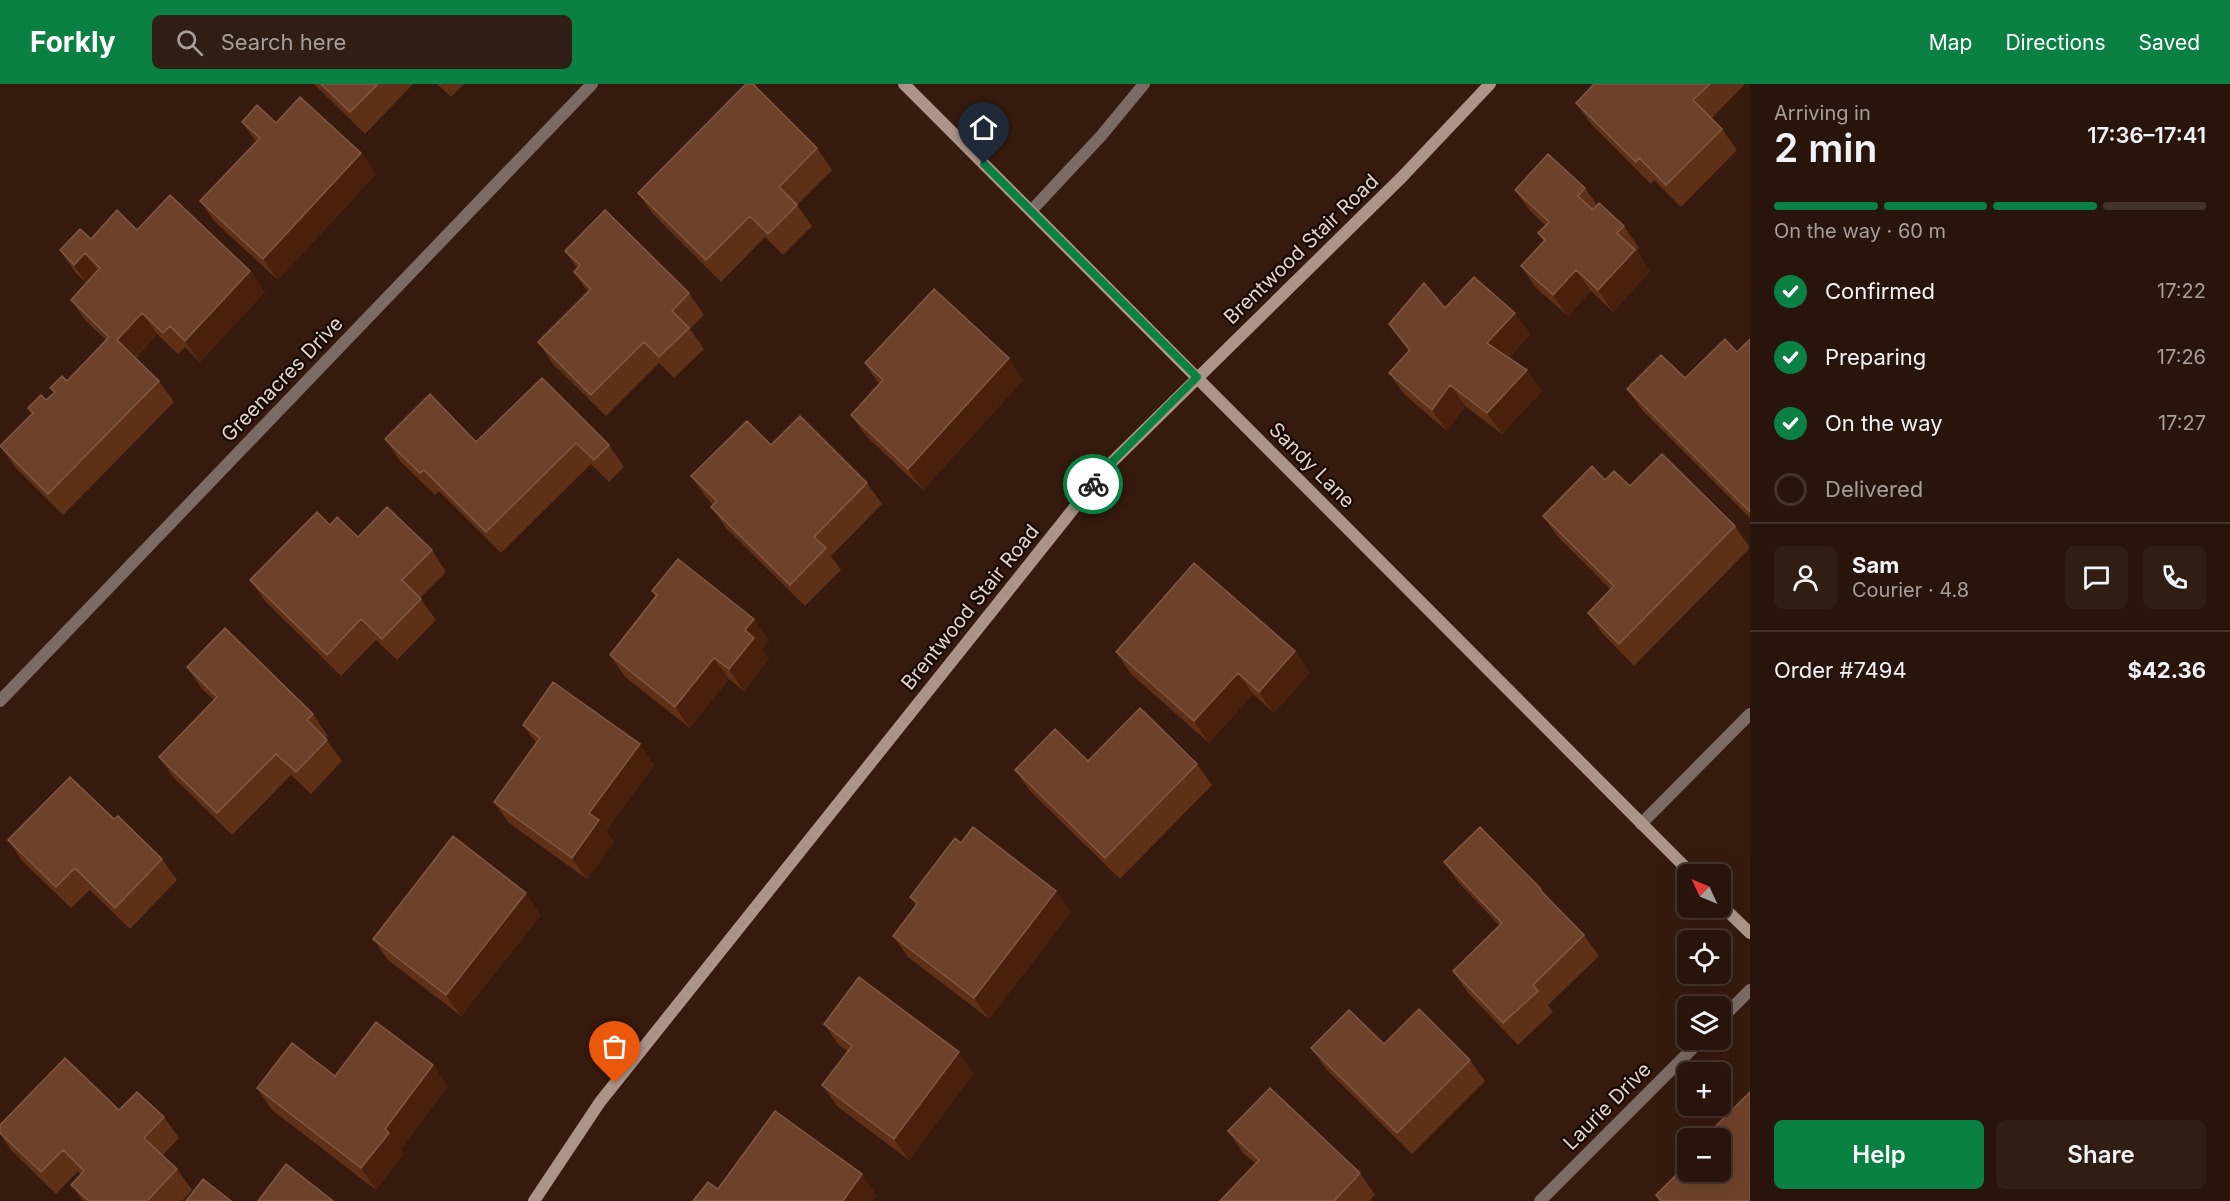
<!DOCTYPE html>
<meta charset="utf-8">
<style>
:root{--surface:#28140a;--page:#301d13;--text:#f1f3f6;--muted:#a59e9c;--line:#44332b;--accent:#0b8043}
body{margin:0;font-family:Inter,sans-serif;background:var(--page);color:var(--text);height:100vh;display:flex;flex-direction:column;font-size:22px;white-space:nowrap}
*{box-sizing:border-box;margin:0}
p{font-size:20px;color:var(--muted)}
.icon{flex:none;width:33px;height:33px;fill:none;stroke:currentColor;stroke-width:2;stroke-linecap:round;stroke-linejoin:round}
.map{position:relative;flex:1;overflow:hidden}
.drawer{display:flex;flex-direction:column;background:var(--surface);width:480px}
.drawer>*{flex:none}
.needle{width:39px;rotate:314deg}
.buttons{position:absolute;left:1677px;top:780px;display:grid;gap:12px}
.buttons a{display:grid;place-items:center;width:54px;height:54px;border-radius:9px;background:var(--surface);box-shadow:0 6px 24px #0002,0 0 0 2px var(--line);font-size:30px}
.pin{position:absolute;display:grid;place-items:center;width:51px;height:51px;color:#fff;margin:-62px -26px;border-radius:50% 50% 50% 0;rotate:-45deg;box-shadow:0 0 6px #0007}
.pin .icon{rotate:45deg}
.courier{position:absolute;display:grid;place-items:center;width:60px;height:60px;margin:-30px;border:4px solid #0b8043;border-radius:50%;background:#fff;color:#222;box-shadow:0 2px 8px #0007}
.head em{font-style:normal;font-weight:600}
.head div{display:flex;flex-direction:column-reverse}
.head{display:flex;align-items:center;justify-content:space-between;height:102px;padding:0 24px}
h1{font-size:39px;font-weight:600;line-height:45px}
.bar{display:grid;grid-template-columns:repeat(4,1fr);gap:9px 6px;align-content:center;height:72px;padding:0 24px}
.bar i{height:8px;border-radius:4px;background:var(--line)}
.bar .active{background:var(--accent)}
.bar p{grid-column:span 4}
.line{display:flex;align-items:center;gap:15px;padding:0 24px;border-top:2px solid var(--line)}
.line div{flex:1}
.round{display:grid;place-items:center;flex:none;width:63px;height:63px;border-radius:9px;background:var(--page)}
ol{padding:0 24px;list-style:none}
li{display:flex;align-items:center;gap:18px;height:66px}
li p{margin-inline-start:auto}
li .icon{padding:6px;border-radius:50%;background:var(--accent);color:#fff;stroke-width:4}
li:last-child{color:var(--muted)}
li i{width:33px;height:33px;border:3px solid var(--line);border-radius:50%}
.primary-button{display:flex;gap:12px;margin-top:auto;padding:12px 24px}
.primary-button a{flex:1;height:69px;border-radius:9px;background:var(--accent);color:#fff;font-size:24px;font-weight:600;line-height:69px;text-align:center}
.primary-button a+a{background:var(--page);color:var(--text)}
header{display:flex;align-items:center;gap:36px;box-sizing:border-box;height:84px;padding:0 30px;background:var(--accent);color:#fff}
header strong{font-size:28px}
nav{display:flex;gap:33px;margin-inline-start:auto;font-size:21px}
.search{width:420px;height:54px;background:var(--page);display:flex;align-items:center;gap:15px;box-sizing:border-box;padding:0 21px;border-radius:9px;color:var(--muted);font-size:22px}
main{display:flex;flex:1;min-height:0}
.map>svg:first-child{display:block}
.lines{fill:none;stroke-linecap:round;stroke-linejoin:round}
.lane{stroke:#7b6b64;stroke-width:12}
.street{stroke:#7b6b64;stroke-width:12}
.secondary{stroke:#ad9489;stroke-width:12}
.wall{fill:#5e3016}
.shaded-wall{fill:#48200b}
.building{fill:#6d422a;stroke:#805843;stroke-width:1.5}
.done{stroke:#a89287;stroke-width:6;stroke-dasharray:0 10.8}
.route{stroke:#0b8043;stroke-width:8}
.labels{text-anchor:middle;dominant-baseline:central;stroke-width:4.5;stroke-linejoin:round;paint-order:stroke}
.street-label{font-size:20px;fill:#e6d2c9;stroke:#150904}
</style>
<header>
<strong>Forkly</strong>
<div class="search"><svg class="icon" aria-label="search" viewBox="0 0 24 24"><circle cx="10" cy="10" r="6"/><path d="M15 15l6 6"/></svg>Search here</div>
<nav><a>Map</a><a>Directions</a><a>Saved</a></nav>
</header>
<main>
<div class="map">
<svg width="1750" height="1117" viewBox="0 0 1750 1117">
<rect width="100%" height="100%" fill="#361a0d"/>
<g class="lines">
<path class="lane" d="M1031 127 1101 52 1144 0"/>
<path class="street" d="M0 617 592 0
M1641 740 1750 630
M1720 936 1750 906
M1540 1117 1701 956"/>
<path class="secondary" d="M904 0 1692 790
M1720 820 1750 849
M534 1117 600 1018 1106 384 1402 93 1490 0"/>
</g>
<path class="wall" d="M314 0H413L365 50Z
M437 0H464L451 13Z
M1594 0H1744V1L1712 34 1722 45 1737 66 1681 123 1654 96 1651 100 1591 40 1576 19Z
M242 38 276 39 361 69 376 90 278 196 215 138 200 117 256 58Z
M817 64 832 86 797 121 812 142 783 171 765 153 721 198 653 130 638 109Z
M1585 104 1597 121 1624 142 1639 164 1636 166 1650 187 1613 228 1591 207 1568 232 1536 204 1521 182 1544 157 1538 149 1546 142 1530 127 1515 106Z
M137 146 250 187 265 208 200 278 185 263 178 270 157 250 136 274 159 297 174 318 63 431 15 383 0 362 32 330 28 324 46 316 54 309 50 304 67 297 106 256 86 237 71 216 86 199 75 188 60 166 91 155Z
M565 167 689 209 704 231 690 245 704 265 674 294 659 279 606 332 553 280 538 258 588 208 574 188 577 184Z
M1445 224 1515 229 1530 250 1509 274 1542 307 1502 350 1465 322 1447 347 1404 310 1389 289 1409 268 1389 240Z
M1750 255V434L1642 326 1627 305 1685 294 1737 268Z
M865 279 1023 296 923 406 866 352 851 331 879 300Z
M542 294 609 361 624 383 609 398 591 380 501 469 439 407 435 411 400 377 385 355 476 358Z
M771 361 867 399 882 420 831 472 841 486 805 522 726 444 711 423 713 421 706 413 691 392Z
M1605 396 1630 402 1735 442 1750 464 1634 582 1603 550 1588 529 1611 506 1558 453 1543 432Z
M330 441 358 453 432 466 446 488 420 514 436 536 397 576 376 556 341 592 265 517 250 496Z
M652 507 754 535 769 557 762 565 769 575 744 607 729 595 690 644 625 593 610 571 656 513Z
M1295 567 1310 589 1274 629 1253 610 1209 659 1131 590 1116 568Z
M187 583 313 630 328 652 325 654 342 677 311 710 291 691 232 751 174 694 159 673 214 616 202 605Z
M523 641 654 681 606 747 614 758 587 795 509 739 494 718 536 659Z
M1088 677 1197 680 1212 701 1120 795 1030 707 1015 686Z
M114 735 162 775 177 796 130 845 90 806 71 824 23 778 8 756Z
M961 759 1071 828 989 935 908 873 893 852 916 822 910 813Z
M1444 778 1541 805 1549 815 1584 851 1599 872 1548 921 1553 928 1518 961 1468 909 1453 887 1500 842 1459 799Z
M541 831 461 932 388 876 373 855Z
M824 940 974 989 909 1076 837 1022 822 1001 848 968 839 961Z
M1384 960 1470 976 1485 997 1412 1070 1326 985 1311 964Z
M448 1002 401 1065 404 1070 376 1106 272 1026 257 1004Z
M1750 1008V1117H1660L1656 1111 1720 1088 1727 1071 1720 1063V1054H1715L1710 1048Z
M119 1026 164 1033 179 1054 163 1071 177 1085 192 1106 182 1117H83L71 1101 81 1091 78 1087 56 1110 11 1066 0 1050V1041Z
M1228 1047 1360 1089 1375 1111 1369 1117H1220L1256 1080 1243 1069Z"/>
<path class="shaded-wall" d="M361 69 376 90 278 196 263 175Z
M1635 166 1650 187 1613 228 1598 206Z
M85 169 100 190 89 203 74 181Z
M1576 186 1591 207 1568 232 1553 211Z
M250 187 265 208 200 278 185 257Z
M142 229 157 250 132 277 117 256Z
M1515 229 1530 250 1502 281 1487 259Z
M1009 274 1023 296 923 406 908 385Z
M1527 286 1542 307 1502 350 1487 329Z
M1450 301 1465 322 1447 347 1432 326Z
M754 535 769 557 762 565 769 575 744 607 729 585 745 546Z
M1295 567 1310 589 1274 629 1259 608Z
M714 574 729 595 690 644 675 623Z
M1238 589 1253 610 1209 659 1194 637Z
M640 660 654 681 606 747 614 758 587 795 572 774 589 729Z
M1056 807 1071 828 989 935 974 914Z
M526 809 541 831 461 932 446 911Z
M959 968 974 989 909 1076 894 1055Z
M433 981 448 1002 401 1065 404 1070 376 1106 361 1084 385 1045Z
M862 1090 877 1111 873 1117H843Z"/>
<path class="building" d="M321 0H378L350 28Z
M746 0H753L817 64 779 103 797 121 768 150 750 132 706 176 638 109Z
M1594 0H1710L1693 16 1722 45 1666 101 1639 74 1636 78 1576 19Z
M300 13 361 69 263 175 200 117 260 54 242 38 257 21 276 39Z
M1548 70 1585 104 1578 112 1593 126 1599 119 1624 142 1617 149 1635 166 1598 206 1576 186 1553 211 1521 182 1545 156 1538 149 1549 138 1515 106Z
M170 111 250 187 185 257 170 242 163 249 142 229 117 256 159 297 48 410 0 362 33 329 28 324 41 311 46 316 55 308 50 304 62 292 67 297 109 253 71 216 100 184 85 169 74 181 60 166 80 145 91 155 117 126 137 146Z
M605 126 689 209 672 227 689 244 659 273 644 258 591 311 538 258 591 205 574 188 580 181 565 167Z
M1474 193 1515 229 1487 259 1527 286 1487 329 1450 301 1432 326 1389 289 1410 266 1389 240 1424 199 1445 224Z
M934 205 1009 274 908 385 851 331 883 296 865 279Z
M1725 255 1737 268 1750 255V428L1627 305 1661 271 1685 294Z
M542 294 609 361 594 376 576 359 486 448 424 386 420 389 385 355 430 310 476 358Z
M800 332 867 399 814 453 826 464 790 501 711 423 717 417 691 392 747 337 771 361Z
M1662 370 1735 442 1619 560 1588 529 1614 502 1543 432 1592 382 1605 396 1614 387 1630 402Z
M387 423 432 466 402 496 421 515 382 555 361 535 327 571 250 496 317 428 330 441 337 433 358 453Z
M678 475 754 535 745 546 754 554 729 585 714 574 675 623 610 571 657 511 652 507Z
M1194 479 1295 567 1259 608 1238 589 1194 637 1116 568Z
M225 544 313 630 307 636 327 656 296 688 276 670 217 729 159 673 217 613 187 583Z
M553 598 640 660 589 729 599 736 572 774 494 718 540 654 523 641Z
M1140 624 1197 680 1105 774 1015 686 1055 645 1088 677Z
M70 693 114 735 118 732 162 775 115 824 75 784 56 803 8 756Z
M973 743 1056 807 974 914 893 852 918 819 910 813 955 754 961 759Z
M1480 743 1541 805 1540 806 1584 851 1533 901 1538 907 1503 939 1453 887 1502 839 1444 778Z
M453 752 526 809 446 911 373 855Z
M859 893 959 968 894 1055 822 1001 852 962 824 940Z
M1419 925 1470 976 1397 1049 1311 964 1349 926 1384 960Z
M376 938 433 981 385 1045 389 1049 361 1084 257 1004 292 959 335 992Z
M65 974 119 1026 137 1008 164 1033 144 1054 177 1085 147 1117H89L71 1101 84 1087 63 1066 41 1088 0 1049V1041Z
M1270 1004 1360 1089 1334 1117H1220L1259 1076 1228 1047Z
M1750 1008V1117H1661L1656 1111 1688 1079V1088H1720V1078L1730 1068 1720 1059V1054H1717L1710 1048Z
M775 1027 862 1090 843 1117H818L817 1116 816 1117H693L708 1098 718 1105Z
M286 1080 333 1117H258Z
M203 1095 231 1117H186Z"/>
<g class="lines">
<path class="done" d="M615 999 1093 400"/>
<path class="route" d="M984 80 1197 293 1106 384 1093 400"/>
</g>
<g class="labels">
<g class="street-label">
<text transform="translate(1301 165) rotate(-44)">Brentwood Stair Road</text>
<text transform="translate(282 295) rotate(-46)">Greenacres Drive</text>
<text transform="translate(1312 381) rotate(45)">Sandy Lane</text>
<text transform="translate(970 523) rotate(-51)">Brentwood Stair Road</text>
<text transform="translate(1607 1022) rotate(-45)">Laurie Drive</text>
</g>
</g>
</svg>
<div class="buttons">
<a><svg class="needle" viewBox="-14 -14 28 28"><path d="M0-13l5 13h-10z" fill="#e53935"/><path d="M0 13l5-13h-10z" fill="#a59e9c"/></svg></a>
<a><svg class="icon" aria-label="locate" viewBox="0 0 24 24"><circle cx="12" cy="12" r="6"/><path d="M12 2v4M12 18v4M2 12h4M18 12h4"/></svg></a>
<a><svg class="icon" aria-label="layers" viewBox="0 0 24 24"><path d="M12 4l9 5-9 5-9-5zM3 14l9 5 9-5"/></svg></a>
<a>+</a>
<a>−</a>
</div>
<div class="pin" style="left:615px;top:999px;background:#ea580c"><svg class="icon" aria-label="bag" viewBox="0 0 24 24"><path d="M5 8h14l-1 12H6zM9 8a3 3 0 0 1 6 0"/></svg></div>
<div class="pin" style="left:984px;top:80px;background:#1f2937"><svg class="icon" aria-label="home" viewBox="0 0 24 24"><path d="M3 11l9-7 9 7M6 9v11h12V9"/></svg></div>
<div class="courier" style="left:1093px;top:400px"><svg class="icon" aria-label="bike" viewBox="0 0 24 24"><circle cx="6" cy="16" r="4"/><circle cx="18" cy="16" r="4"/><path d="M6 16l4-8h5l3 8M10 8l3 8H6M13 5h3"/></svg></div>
</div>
<section class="drawer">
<div class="head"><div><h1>2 min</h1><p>Arriving in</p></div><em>17:36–17:41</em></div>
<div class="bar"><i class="active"></i><i class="active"></i><i class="active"></i><i></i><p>On the way · 60 m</p></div>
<ol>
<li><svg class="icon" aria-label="check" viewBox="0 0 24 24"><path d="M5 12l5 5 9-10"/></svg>Confirmed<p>17:22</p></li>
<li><svg class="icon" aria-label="check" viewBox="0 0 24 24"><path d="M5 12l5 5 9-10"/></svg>Preparing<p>17:26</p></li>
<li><svg class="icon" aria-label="check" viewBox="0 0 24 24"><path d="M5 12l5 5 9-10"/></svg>On the way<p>17:27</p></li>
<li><i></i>Delivered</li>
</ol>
<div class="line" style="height:108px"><a class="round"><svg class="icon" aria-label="person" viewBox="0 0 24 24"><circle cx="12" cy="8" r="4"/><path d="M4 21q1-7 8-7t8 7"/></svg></a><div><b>Sam</b><p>Courier · 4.8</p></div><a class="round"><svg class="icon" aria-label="chat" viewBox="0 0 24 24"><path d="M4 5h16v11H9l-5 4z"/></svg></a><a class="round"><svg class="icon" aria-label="phone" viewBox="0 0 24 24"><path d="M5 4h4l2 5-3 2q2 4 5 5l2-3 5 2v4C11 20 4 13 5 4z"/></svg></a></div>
<div class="line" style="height:78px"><div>Order #7494</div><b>$42.36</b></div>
<div class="primary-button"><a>Help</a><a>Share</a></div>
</section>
</main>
